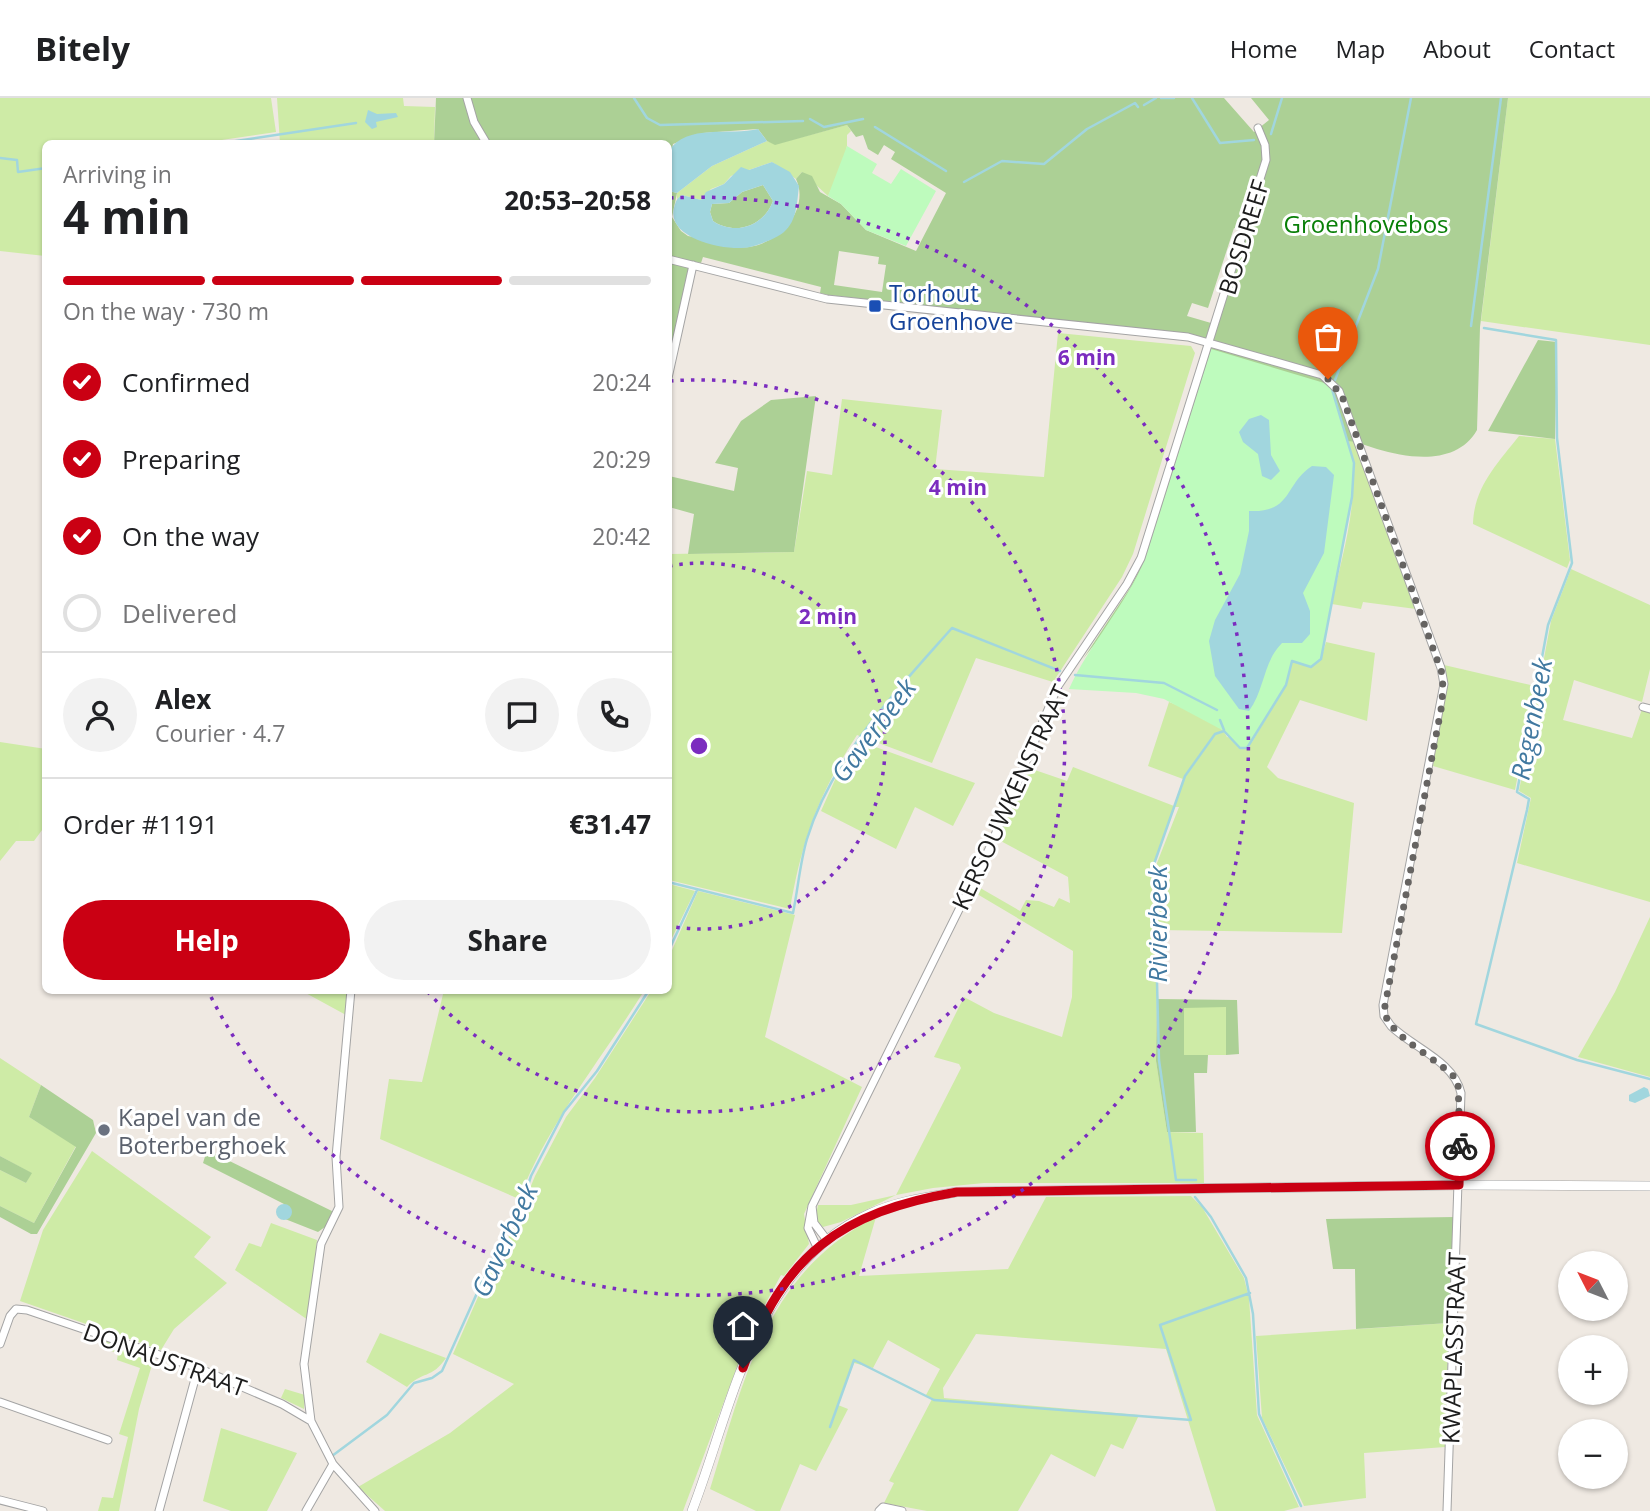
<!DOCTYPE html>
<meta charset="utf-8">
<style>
:root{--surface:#fff;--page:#f2f2f2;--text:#202124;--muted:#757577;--line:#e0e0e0;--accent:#ca0013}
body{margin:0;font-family:"Open Sans",sans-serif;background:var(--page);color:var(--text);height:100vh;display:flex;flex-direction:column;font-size:26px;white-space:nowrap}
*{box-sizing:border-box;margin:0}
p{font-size:23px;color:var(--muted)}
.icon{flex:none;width:38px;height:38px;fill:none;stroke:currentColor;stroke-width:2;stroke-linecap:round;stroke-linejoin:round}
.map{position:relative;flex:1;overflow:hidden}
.drawer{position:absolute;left:42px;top:42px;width:630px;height:854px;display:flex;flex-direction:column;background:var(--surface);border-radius:10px;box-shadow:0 2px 5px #0004}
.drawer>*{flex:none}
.needle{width:46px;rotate:312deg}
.controls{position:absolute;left:1558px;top:1153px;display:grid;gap:14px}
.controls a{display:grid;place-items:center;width:70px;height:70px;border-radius:50%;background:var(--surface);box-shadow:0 2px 5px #0004;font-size:35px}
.pin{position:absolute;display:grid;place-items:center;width:60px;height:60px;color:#fff;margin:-72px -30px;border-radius:50% 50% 50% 0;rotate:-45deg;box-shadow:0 0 7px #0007}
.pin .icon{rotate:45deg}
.courier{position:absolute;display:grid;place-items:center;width:70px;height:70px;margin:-35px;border:5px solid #ca0013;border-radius:50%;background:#fff;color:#222;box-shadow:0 2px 9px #0007}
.head em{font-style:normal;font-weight:700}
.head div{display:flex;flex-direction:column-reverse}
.head{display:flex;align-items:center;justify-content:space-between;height:119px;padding:0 21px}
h1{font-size:46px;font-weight:700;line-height:52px}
.bar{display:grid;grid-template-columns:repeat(4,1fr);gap:10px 7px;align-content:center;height:84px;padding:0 21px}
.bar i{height:9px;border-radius:5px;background:var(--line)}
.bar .current{background:var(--accent)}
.bar p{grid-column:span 4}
.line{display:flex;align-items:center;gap:18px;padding:0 21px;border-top:2px solid var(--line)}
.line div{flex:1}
.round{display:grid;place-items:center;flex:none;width:74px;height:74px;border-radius:37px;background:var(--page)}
ol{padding:0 21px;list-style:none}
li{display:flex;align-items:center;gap:21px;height:77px}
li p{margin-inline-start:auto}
li .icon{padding:7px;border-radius:50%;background:var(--accent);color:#fff;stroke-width:4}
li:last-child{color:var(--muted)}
li i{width:38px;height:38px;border:4px solid var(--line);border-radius:50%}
.button{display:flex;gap:14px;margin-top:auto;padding:14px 21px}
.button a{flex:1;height:80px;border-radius:42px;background:var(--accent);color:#fff;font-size:28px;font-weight:700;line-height:80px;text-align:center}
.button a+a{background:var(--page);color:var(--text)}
header{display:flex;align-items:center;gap:42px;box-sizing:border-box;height:98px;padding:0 35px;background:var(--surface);border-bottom:2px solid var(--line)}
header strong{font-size:33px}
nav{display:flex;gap:38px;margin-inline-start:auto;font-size:24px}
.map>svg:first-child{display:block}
.grass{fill:#ceeba6}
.forest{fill:#acd095;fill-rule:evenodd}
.park{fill:#befbbd}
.water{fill:#a1d6de;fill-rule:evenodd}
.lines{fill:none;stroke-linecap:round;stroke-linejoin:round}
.stream{stroke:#a1d6de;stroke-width:2.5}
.minor-casing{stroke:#a4a4a4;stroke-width:9}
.tertiary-casing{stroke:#a4a4a4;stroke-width:10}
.minor{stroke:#fff;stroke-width:7}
.tertiary{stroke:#fff;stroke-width:9}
.done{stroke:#666462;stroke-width:7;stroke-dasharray:0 12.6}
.route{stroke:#ca0013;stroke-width:9}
.ring{fill:none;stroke:#7b2cbf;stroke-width:3.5;stroke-dasharray:3.5 7}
.transit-dot{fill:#1a4fb4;stroke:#fff;stroke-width:2.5}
.worship-dot{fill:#6b7280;stroke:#fff;stroke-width:2.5}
.labels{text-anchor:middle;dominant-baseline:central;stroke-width:6;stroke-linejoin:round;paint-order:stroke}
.park-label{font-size:24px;fill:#087f07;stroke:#fff}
.street-label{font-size:24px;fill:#1d1d1d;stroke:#fff}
.transit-label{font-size:24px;fill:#164399;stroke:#fff;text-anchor:start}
.worship-label{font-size:24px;fill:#5b616d;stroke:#fff;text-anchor:start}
.water-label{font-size:26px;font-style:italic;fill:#4179a0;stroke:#fff}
.centre{fill:#7b2cbf;stroke:#fff;stroke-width:3.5}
.ring-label{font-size:21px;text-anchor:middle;font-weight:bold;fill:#7b2cbf;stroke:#fff;stroke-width:6;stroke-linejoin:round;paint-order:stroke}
</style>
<header>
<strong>Bitely</strong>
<nav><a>Home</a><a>Map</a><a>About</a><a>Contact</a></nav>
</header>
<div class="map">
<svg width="1650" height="1413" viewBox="0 0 1650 1413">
<rect width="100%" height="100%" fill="#efe9e2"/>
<path class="grass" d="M0 0H271L276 34 194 46H46L45 158 0 153Z
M277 0H403L404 8 435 9 434 45H280Z
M1508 0H1650V247L1481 223Z
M847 27 851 33 847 37V48L842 70 828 98 802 74 796 81 772 64 731 78 724 86 711 91 701 102 682 97 677 101V95L712 68 767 43 776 46Z
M1058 235 1191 248 1195 255 1133 456 1122 479 1053 584 976 560 932 665 857 637C818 697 802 742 790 811L669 782V456L794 454 807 373 832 377 842 301 942 312 935 371 1044 379Z
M1519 338 1555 341 1570 462 1567 470 1473 426C1474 389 1497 366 1519 338Z
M1346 343H1353L1416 511 1363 504 1361 511 1332 506C1342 454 1364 394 1346 343Z
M1571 471 1650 507V571L1642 604 1574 582 1563 622 1632 640 1642 611 1650 613V804L1517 765 1531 700 1519 693 1551 523Z
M1326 544 1375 555 1367 623 1300 602 1267 669 1278 680 1354 705 1342 835 1158 832 1155 770 1179 709H1174L1151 773 1157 883 1156 963 1167 1034 1203 1035 1204 1085H984L933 1090 896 1097 841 1124 823 1129 815 1122 818 1107H851L896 1097 961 970 959 966 934 959 964 899 994 915 1062 939 1072 899 1073 853 972 793 975 787 1020 813 1026 802 1039 803 1054 809 1059 800 1070 805 1068 779 997 741 1029 670 1067 683 1073 669 1174 708 1183 681 1148 668 1169 604C1186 611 1219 621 1227 639L1252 644 1286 587 1292 563 1311 569 1321 561Z
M1444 567 1535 588 1515 692 1433 668 1446 586Z
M859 643 975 685 953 728 915 709 896 751 821 713 838 675Z
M0 644 46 651 45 728 34 743H16L0 763Z
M669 786 695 793 669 846 668 786Z
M698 793 795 817 765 939 862 989 804 1116 809 1146 784 1178 781 1177 750 1234 683 1413H385L358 1389 450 1335 514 1286 453 1256 492 1167 513 1132 535 1078 566 1019 595 980 651 893 668 892 669 859Z
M1650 819V979L1578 959 1615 894Z
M444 892 644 893C601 962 548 1025 519 1101L380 1041 389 981 422 984Z
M302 893H347L346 917Z
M1184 909H1226V957H1184Z
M0 960 41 987 29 1019 76 1048 34 1125 0 1108V1072L26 1085 31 1075 0 1058Z
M92 1053 211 1139 194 1159 227 1185 174 1231 161 1252 20 1203 43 1132Z
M1191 1098 1202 1109 1244 1180 1249 1200 1257 1317 1299 1409 1284 1413H1216L1166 1251 976 1236 943 1290 944 1300 1139 1317 1123 1351 1111 1346 1095 1379 1051 1356 1018 1413H927L884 1405 894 1385 889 1383 932 1301 926 1297 940 1271 888 1242 873 1270 854 1265 838 1307 848 1311 816 1373 800 1366 780 1413H756L710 1391C744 1282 766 1174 876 1119L859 1178 1008 1171 1046 1099Z
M271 1125 317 1142 308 1222 235 1172 249 1145 261 1149Z
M1449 1225 1445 1349 1364 1355 1366 1400 1304 1408 1262 1320 1256 1238Z
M380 1235 446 1260C432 1281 422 1273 407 1289L366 1264Z
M103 1242 154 1260 139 1311 119 1413H98L102 1399 113 1400 128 1339 119 1336 140 1270 117 1262 118 1255 101 1250Z
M285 1291 305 1297 304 1311 281 1300Z
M221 1330 297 1355 267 1413H231L203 1403Z"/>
<path class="forest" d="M436 0H1224L1254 34 1269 22 1251 0H1508L1480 229 1477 332C1457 367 1411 361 1377 351 1367 348 1357 343 1346 343L1330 287 1229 374 1083 561 1130 490 1145 461 1213 242 1189 236 828 197 820 195 821 189 703 159 701 165 691 163 672 248 668 241 669 93 677 95 672 119 681 133 688 138C706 141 732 151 749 149 780 145 810 111 796 81L802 74 812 78 820 94 841 106 866 132 916 153 946 95 891 61 895 54 884 47 878 57 868 51 863 37 856 39 847 27 775 47 767 43 758 31 703 35 673 46 669 66 668 46H434ZM1234 130 1241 132 1211 225 1187 218 1192 205 1208 210ZM839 153 879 159 878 166 886 167 882 194 834 187Z
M763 87 773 103C764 128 735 138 713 123L710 114 712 106 729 105 742 94Z
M1538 242 1557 244 1555 341 1488 333Z
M816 298 794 454 688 456 694 416 669 409V378L734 393 738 370 715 365 741 323 771 302Z
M1157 901 1237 902 1239 956 1226 957V909L1184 910V957H1208L1207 975H1194L1196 1034H1167L1156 963Z
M41 987 93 1022 96 1035 37 1136H31L0 1119V1108L34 1125 76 1049 29 1019Z
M207 1052 334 1114 329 1126 318 1134 280 1119 284 1106 203 1065Z
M0 1058 32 1075 26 1085 0 1072Z
M1455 1119 1449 1225 1356 1231 1355 1171H1333L1326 1121Z"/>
<path class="park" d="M847 48 877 66 872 75 891 86 901 71 936 93 906 148 866 132 841 106 828 98Z
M1211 251 1331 287 1354 365 1352 399 1321 561 1311 569 1292 564 1286 587 1252 644 1247 650H1240L1224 633 1164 601 1136 595 1069 591C1090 545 1126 507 1145 461Z"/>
<path class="water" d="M368 12 377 16 396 15 398 19 376 24 377 29 372 31 365 24Z
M758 31 767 43 712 68 677 95 669 93V66L671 63 669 53C686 25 731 38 758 31Z
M772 64 790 74 799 88C797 104 797 123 784 134 777 140 759 147 750 149 728 154 666 141 674 110 676 103 676 101 682 97L701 102 706 94 724 86 741 69 749 72ZM763 87 773 103C764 128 735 138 713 123L710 114 712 106 729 105 742 94Z
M1261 317 1269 322 1271 357 1280 373 1271 382 1262 378 1258 356 1243 344 1239 334 1249 321Z
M1312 368 1326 369 1334 377 1324 455 1303 495 1310 513V536L1302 545H1282C1263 564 1265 591 1249 613L1239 611 1215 578 1209 543 1215 522 1240 476 1249 433V413C1293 415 1284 386 1312 368Z
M1644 989 1648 991 1650 998 1635 1005 1629 1003V997Z
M276 1114a8 8 0 1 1 16 0a8 8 0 1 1-16 0Z"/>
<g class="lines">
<path class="stream" d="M634 0 647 20 660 27 803 23
M1161 0H1174
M1192 0 1220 45 1254 42
M1144 7 1156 0
M810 21 824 29 863 21
M875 29 946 73
M1271 36 1282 0
M216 46 356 25
M0 60 17 62 18 74 46 70
M964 84 1002 63 1044 66 1087 31 1135 5 1138 9
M1471 228 1501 0
M1484 230 1556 242 1557 340 1572 465 1548 527 1517 694 1529 701 1527 712 1476 926 1577 962 1650 981
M1335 282 1378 171 1411 0
M1075 577 1164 585 1217 612
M1220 622 1224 632
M668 784 793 815C798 791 800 764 807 741 832 659 897 592 952 530L1060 573
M668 854 697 792
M1196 1082H1176L1159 962 1154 766 1185 678 1215 636 1224 633 1240 650H1247L1286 587 1292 563 1311 569 1321 561 1352 399 1354 365 1331 288
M1195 1099 1211 1119 1246 1180 1253 1216 1259 1316 1301 1408
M830 1329 854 1262 934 1302 1191 1322 1160 1227 1250 1195
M332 1358 387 1317 414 1285 432 1280 442 1273 491 1164 523 1103 531 1078 564 1014 597 973 649 892"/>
<defs>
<path id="minor" d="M467 0 474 24 487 46
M668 161 827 201 1188 239 1322 277 1339 293 1441 570 1444 586 1383 907 1384 918 1391 928C1412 949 1454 963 1461 995L1447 1413
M668 280 693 167
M1643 609 1650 611
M351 892 336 1059 339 1109 321 1146 304 1266 311 1323 333 1366 375 1413
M812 1108 989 751 1058 588 1127 486 1141 460 1266 62 1265 47 1258 30
M817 1149 808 1130 812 1108 814 1125 827 1142
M0 1246 10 1218 16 1211 27 1212 198 1270 282 1306 311 1323
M0 1304 108 1342
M0 1402 43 1413
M159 1413 198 1270
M306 1413 333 1366
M879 1413 883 1409 902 1413"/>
<path id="tertiary" d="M692 1413C733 1307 754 1168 869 1116 897 1103 928 1099 957 1094L1459 1087 1650 1088"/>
</defs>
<use href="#minor" class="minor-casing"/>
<use href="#tertiary" class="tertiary-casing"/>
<use href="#minor" class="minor"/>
<use href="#tertiary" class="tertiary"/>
</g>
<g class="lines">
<path class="done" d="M1328 281 1342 298 1443 578 1442 606 1384 913C1390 940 1440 961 1458 983L1460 1048"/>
<path class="route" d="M743 1270C783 1156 841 1114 957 1094L1459 1087 1460 1048"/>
</g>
<g class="ring">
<path d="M669 468A183 183 0 1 1 669 828"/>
<path d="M670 283A366 366 0 1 1 427 893"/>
<path d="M670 100A549 549 0 1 1 208 893"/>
</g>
<rect class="transit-dot" x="868" y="201" width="14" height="14" rx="3.5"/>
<circle class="worship-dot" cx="104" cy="1032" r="7"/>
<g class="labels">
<g class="park-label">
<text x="1366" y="125">Groenhovebos</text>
</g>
<g class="street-label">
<text transform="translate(1243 139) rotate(-73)">BOSDREEF</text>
<text transform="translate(1010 699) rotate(-65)">KERSOUWKENSTRAAT</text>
<text transform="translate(1453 1250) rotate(-88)">KWAPLASSTRAAT</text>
<text transform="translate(165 1261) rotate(20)">DONAUSTRAAT</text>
</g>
<g class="transit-label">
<text x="889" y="194">Torhout<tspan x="889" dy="28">Groenhove</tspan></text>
</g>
<g class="worship-label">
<text x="118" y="1018">Kapel van de<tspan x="118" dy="28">Boterberghoek</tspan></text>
</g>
<g class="water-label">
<text transform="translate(1531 621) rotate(-79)">Regenbeek</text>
<text transform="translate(873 632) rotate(-53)">Gaverbeek</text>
<text transform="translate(1157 826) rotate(-90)">Rivierbeek</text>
<text transform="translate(504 1142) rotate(-65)">Gaverbeek</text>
</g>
</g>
<circle cx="699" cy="648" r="10" class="centre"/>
<g class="ring-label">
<text x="1087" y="267">6 min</text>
<text x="958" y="397">4 min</text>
<text x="828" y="526">2 min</text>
</g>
</svg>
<div class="controls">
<a><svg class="needle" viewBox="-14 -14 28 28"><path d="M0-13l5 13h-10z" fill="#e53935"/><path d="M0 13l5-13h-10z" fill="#757577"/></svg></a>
<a>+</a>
<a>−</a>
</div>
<div class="pin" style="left:1328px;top:281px;background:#ea580c"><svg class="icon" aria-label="bag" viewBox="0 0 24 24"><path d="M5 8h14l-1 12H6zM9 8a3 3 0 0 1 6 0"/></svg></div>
<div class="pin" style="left:743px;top:1270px;background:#1f2937"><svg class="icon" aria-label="home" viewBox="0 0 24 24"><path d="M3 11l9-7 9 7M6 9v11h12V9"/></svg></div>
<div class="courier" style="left:1460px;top:1048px"><svg class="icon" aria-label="bike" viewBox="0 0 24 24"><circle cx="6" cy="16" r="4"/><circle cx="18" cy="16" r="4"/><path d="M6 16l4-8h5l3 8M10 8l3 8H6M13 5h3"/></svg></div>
<section class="drawer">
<div class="head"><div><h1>4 min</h1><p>Arriving in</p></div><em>20:53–20:58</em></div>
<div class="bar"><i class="current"></i><i class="current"></i><i class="current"></i><i></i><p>On the way · 730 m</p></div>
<ol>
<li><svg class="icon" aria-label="check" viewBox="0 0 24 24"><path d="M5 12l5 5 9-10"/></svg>Confirmed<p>20:24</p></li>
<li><svg class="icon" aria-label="check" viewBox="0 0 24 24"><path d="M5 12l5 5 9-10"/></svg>Preparing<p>20:29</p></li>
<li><svg class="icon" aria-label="check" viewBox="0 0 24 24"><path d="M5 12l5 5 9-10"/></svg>On the way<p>20:42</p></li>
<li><i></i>Delivered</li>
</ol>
<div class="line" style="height:126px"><a class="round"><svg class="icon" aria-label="person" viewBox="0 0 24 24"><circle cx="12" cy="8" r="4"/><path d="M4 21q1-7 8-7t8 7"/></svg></a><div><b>Alex</b><p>Courier · 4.7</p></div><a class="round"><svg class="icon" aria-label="chat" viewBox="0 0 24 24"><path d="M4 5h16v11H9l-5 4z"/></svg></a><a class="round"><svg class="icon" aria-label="phone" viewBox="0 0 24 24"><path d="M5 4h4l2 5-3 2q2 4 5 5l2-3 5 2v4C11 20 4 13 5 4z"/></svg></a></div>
<div class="line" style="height:91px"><div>Order #1191</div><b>€31.47</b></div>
<div class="button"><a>Help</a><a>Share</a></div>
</section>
</div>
